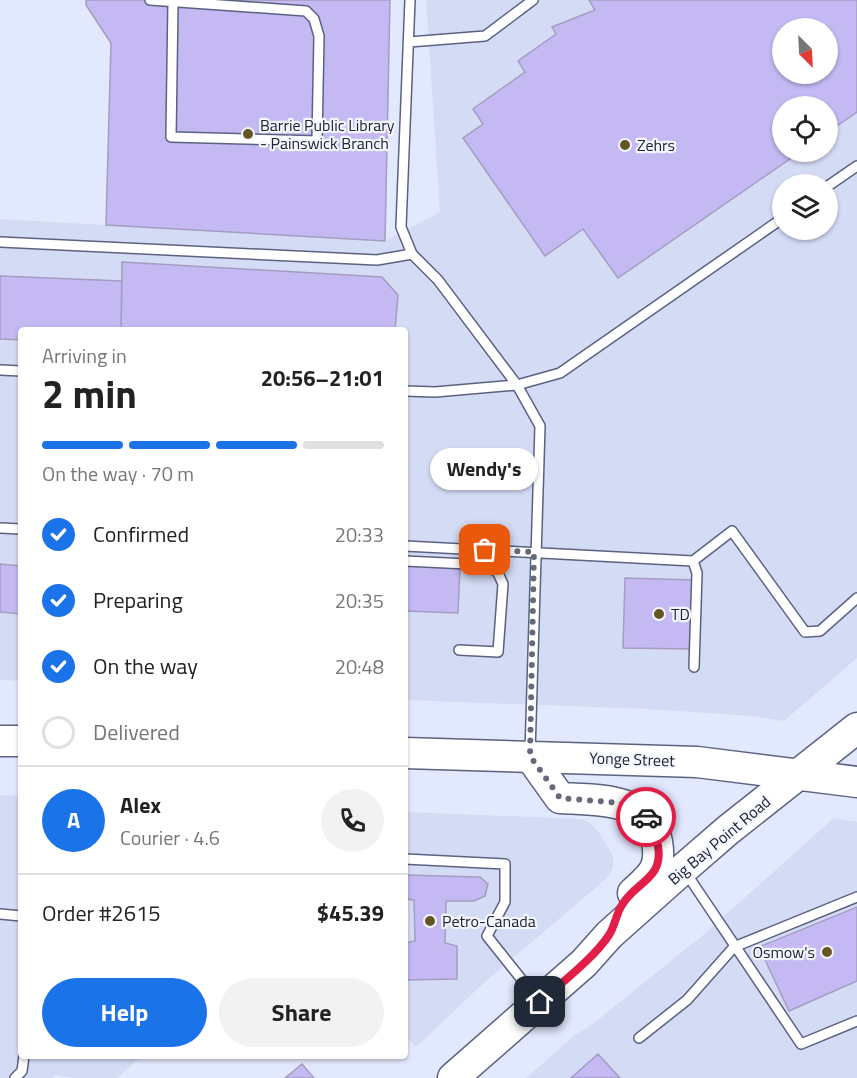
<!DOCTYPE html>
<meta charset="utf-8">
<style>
:root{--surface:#fff;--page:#f2f2f2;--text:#222;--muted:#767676;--line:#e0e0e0;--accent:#1a73e8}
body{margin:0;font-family:"Titillium Web",sans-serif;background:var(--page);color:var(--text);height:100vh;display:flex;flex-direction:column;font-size:22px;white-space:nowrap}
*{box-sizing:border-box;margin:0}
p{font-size:20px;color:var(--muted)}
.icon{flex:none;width:33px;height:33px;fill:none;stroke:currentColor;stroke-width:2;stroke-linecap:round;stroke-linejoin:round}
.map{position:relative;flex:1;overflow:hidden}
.details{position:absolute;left:18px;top:327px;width:390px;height:732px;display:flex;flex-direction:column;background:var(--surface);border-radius:6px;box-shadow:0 2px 4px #0004}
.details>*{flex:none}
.needle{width:39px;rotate:156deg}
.buttons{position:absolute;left:772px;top:18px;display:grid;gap:12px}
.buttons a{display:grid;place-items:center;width:66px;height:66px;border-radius:50%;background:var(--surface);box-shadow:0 2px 4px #0004;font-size:30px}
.pin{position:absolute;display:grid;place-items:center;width:51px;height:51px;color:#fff;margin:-26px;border-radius:12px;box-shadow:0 3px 9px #0006}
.courier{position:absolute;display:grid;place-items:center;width:60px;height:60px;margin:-30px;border:4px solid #e11d48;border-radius:50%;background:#fff;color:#222;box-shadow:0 2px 8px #0007}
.bubble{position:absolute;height:42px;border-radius:21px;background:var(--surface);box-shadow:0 2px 4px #0004;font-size:20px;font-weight:700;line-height:42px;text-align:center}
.headline em{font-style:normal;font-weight:700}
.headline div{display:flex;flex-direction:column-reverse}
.headline{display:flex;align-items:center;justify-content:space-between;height:102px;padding:0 24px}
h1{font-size:39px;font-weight:700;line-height:45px}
.bar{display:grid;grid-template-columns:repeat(4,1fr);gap:9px 6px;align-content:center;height:72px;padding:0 24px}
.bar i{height:8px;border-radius:4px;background:var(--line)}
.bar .active{background:var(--accent)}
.bar p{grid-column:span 4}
.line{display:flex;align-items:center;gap:15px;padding:0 24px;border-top:2px solid var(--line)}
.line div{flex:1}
.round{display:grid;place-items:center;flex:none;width:63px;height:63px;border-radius:32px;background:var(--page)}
ol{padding:0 24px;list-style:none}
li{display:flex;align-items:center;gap:18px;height:66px}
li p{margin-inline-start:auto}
li .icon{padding:6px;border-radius:50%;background:var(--accent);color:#fff;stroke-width:4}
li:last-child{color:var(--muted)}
li i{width:33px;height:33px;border:3px solid var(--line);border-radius:50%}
.cta{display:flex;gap:12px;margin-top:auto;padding:12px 24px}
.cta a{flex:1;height:69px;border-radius:36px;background:var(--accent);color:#fff;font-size:24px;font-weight:700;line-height:69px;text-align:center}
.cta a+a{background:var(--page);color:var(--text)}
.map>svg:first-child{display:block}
.built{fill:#d4dbf5;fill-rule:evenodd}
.building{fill:#c4b9f3;stroke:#a49dc1;stroke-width:1.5;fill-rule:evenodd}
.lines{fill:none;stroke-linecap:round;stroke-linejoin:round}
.lane-casing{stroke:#5a6282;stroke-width:12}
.primary-casing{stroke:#5a6282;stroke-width:33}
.lane{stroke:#fff;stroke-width:9}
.primary{stroke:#fff;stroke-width:30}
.done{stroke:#656979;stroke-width:6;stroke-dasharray:0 10.8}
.route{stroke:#e11d48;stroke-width:8}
.poi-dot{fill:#645623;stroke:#f4f6fd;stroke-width:2}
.labels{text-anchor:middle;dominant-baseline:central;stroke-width:4.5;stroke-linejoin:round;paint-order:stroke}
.poi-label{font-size:16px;fill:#212532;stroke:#f4f6fd;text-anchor:start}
.street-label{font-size:16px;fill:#212532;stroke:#f4f6fd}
</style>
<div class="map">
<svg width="857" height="1078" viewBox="0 0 857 1078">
<rect width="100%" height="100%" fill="#e2e8fe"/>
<path class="built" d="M426 0H857V658L784 721 752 716 647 709 405 700V330H21V681L0 680V219L385 241 440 212ZM783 28H828V74H783ZM783 106H828V152H783ZM783 184H828V230H783Z
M0 795 21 796V1056H142L117 1078H74L56 1075 52 1078H0Z
M405 812 581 819 589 822 598 831 613 855V869L607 878 487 980 416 1047 405 1035Z
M834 818 857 822V1078H526L576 1034 589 1027 703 935Z"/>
<path class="building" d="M86 0H390L385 241 106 225 111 43 86 5Z
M589 0H857V112L828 132V106H783V152H800L618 278 583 229 545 256 463 138 483 124 473 109 525 72 518 61 556 34 552 27 595 10ZM783 28H828V74H783Z
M122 262 382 277 398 295 395 330H121Z
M0 276 122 281 121 330H21V340L0 339Z
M0 564 21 566V614L0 612Z
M405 565 460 567 458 613 405 611Z
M625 578 694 580 692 649 623 648Z
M405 875 480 877 488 884 485 896 474 901H446L445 943 457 946V979L405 980V943L415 941 414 900 405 899Z
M857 907V981L789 1011 759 947Z
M598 1054 620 1078H571Z
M302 1064 314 1078H285Z"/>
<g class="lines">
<defs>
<path id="lane" d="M150 0 306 11 314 19 319 36 317 141 171 137 173 2
M410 0 401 227 412 254 438 280 517 385 540 426 530 753
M409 42 485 36 533 0
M828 186 857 166
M0 242 377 260 412 254
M0 370 21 371
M405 391 435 392 517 385 560 373 783 218
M0 528 21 529
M405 546 693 561 732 531 805 632 820 631 857 598
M405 561 488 565 498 573 503 584 498 652 459 650
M693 561 697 573 694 667
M405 859 505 864V902L487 936 538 1000
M686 873 801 1044 857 1021
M0 914 21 916
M639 1038 687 1000 734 947 857 897
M15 1078 22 1071 24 1056"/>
<path id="primary" d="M0 741H21
M405 753 697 762 857 782
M530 756 560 798C596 800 650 797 657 842 662 870 651 876 633 893
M453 1078 584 963 609 935 683 869 728 830 857 728"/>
</defs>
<use href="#lane" class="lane-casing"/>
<use href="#primary" class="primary-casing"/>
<use href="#lane" class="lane"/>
<use href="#primary" class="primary"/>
</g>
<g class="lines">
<path class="done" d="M485 550 534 552 530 756 560 798 621 803 646 817"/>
<path class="route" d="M540 1002C560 984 595 957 609 935 615 926 616 914 622 905 635 882 664 879 658 846 656 834 653 827 646 817"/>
</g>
<g class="poi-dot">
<circle cx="248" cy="134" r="6"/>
<circle cx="625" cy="145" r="6"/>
<circle cx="659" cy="614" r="6"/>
<circle cx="430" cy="921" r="6"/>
<circle cx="827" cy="952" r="6"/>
</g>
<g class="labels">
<g class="poi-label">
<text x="260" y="125">Barrie Public Library<tspan x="260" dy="18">- Painswick Branch</tspan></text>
<text x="637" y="145">Zehrs</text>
<text x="671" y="614">TD</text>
<text x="442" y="921">Petro-Canada</text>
<text x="815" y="952" text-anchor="end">Osmow's</text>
</g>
<g class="street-label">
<text transform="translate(632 759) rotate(2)">Yonge Street</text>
<text transform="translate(719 840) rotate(-40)">Big Bay Point Road</text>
</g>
</g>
</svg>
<div class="buttons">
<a><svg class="needle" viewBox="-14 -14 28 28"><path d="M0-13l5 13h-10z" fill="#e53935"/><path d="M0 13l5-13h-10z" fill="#767676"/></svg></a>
<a><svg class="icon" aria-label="locate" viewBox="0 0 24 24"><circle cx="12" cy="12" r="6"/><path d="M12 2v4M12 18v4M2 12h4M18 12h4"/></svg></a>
<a><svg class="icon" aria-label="layers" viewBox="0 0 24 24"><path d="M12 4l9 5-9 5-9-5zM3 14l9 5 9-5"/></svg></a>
</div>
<div class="pin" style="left:485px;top:550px;background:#ea580c"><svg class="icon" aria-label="bag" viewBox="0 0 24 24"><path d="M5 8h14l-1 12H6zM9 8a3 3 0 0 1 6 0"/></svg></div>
<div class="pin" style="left:540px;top:1002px;background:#1f2937"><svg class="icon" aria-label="home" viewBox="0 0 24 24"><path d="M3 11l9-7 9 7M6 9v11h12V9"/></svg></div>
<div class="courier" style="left:646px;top:817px"><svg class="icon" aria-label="car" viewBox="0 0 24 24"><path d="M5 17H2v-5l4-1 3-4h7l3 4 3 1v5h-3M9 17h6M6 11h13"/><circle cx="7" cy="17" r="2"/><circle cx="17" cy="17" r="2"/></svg></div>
<div class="bubble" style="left:430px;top:448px;width:108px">Wendy's</div>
<section class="details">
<div class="headline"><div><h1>2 min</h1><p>Arriving in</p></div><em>20:56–21:01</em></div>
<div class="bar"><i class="active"></i><i class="active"></i><i class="active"></i><i></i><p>On the way · 70 m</p></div>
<ol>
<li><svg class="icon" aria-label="check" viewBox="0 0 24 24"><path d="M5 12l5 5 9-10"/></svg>Confirmed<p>20:33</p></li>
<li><svg class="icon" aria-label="check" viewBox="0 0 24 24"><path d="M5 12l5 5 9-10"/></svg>Preparing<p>20:35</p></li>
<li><svg class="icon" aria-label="check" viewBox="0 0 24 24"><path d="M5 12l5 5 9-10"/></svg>On the way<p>20:48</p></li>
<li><i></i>Delivered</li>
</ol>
<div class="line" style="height:108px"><b class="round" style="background:var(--accent);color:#fff">A</b><div><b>Alex</b><p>Courier · 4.6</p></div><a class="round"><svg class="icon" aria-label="phone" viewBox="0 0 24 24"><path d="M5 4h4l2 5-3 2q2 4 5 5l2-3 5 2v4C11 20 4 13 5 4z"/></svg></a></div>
<div class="line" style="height:78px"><div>Order #2615</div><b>$45.39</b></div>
<div class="cta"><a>Help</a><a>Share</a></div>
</section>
</div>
